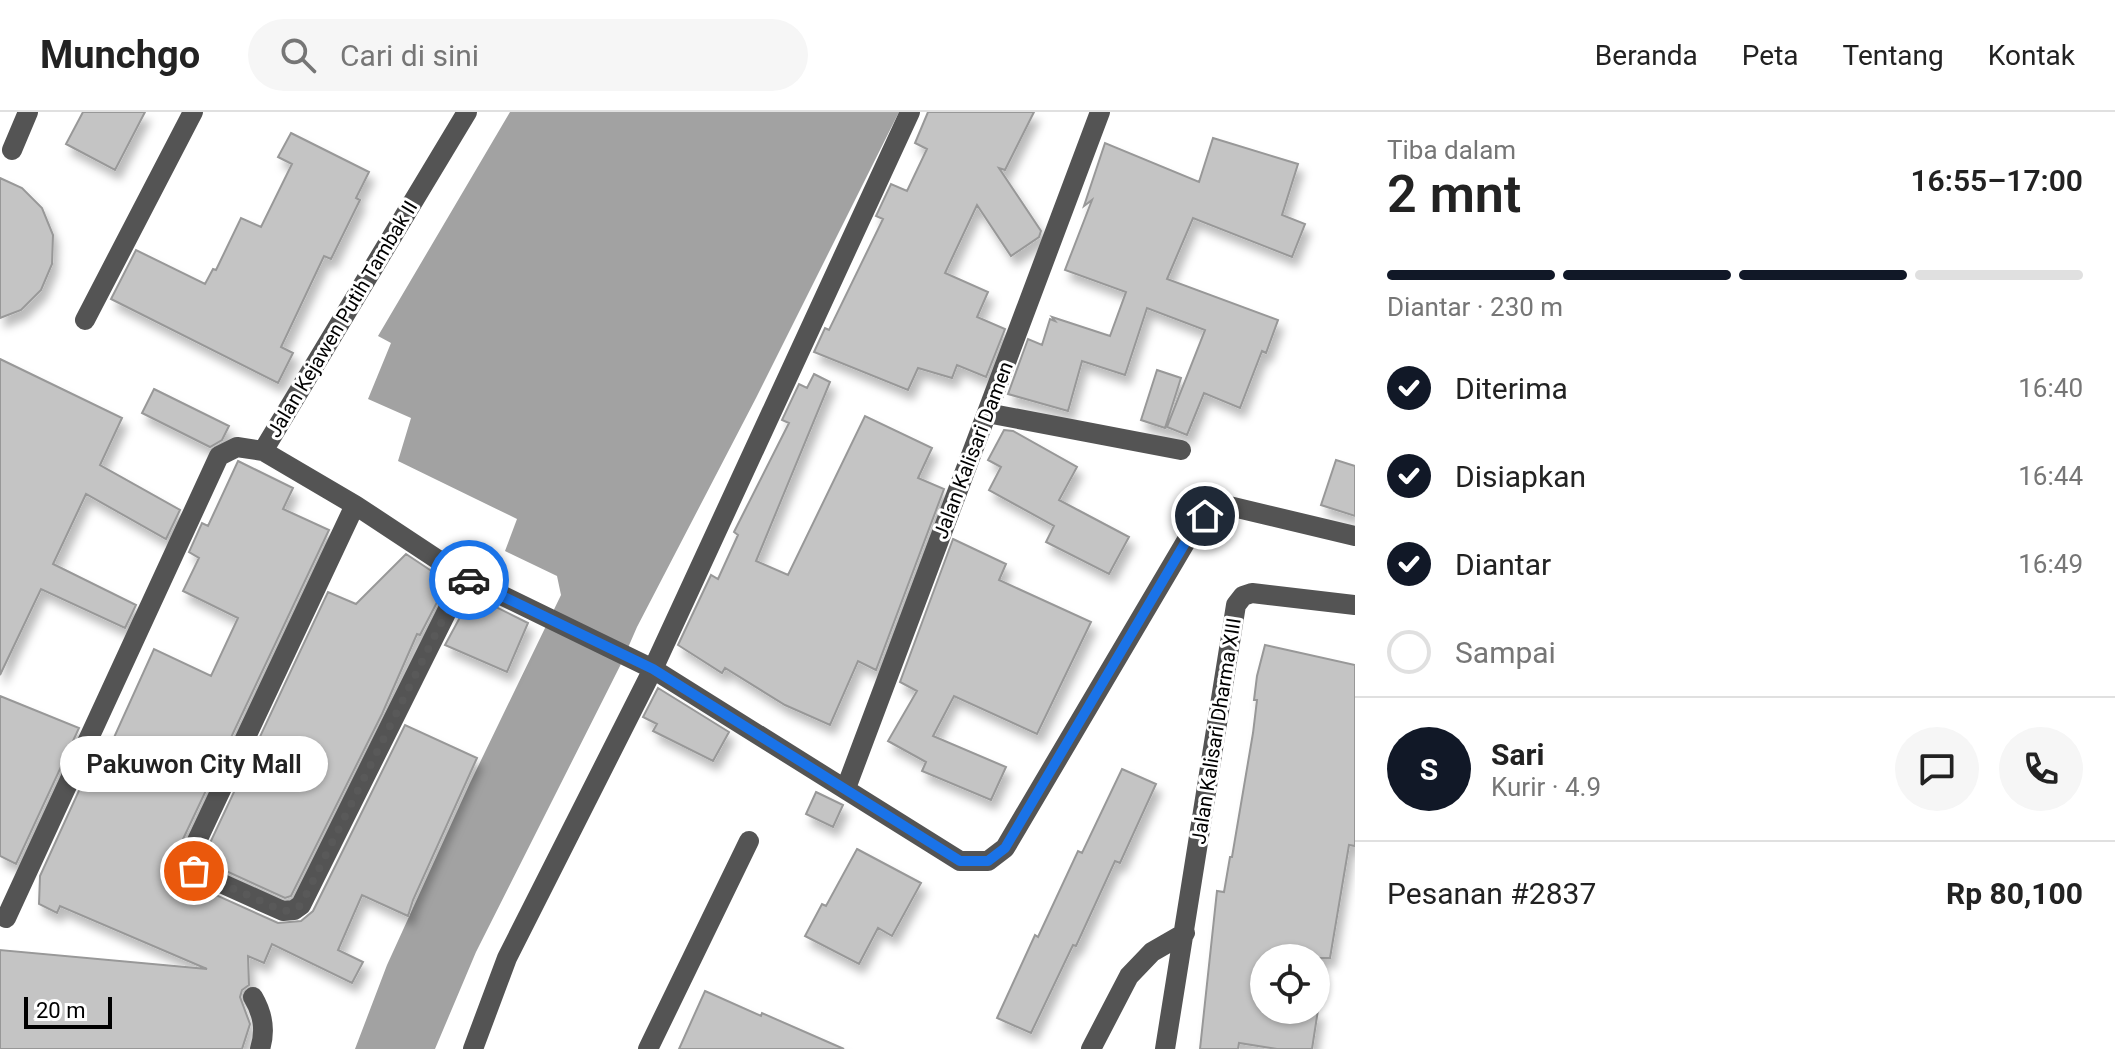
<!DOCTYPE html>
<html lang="id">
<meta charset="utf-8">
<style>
:root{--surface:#fff;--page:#f6f6f6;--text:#222;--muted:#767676;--line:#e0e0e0;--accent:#111827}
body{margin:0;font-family:Roboto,sans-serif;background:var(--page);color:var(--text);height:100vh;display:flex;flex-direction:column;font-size:30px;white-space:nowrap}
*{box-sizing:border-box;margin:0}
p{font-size:26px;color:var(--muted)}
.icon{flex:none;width:44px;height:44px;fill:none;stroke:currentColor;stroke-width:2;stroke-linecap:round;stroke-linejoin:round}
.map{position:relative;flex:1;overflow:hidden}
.side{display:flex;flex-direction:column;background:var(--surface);width:760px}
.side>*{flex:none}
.tools{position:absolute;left:1250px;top:832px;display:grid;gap:16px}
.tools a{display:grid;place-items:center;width:80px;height:80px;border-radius:50%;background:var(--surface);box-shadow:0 2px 6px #0004;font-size:40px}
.scale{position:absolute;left:24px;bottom:20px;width:88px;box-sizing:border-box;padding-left:8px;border:4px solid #000;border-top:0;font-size:22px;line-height:28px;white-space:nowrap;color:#000;-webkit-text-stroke:6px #fff;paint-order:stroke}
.pin{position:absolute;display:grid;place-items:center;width:68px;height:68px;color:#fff;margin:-34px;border:4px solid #fff;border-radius:50%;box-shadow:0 2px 8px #0007}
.courier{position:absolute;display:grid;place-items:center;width:80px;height:80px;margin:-40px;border:6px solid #1a73e8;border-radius:50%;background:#fff;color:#222;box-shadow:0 2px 10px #0007}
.bubble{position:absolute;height:56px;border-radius:28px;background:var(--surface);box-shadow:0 2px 6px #0004;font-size:26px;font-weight:600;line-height:56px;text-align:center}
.head em{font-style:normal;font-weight:600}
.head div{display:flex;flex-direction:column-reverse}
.head{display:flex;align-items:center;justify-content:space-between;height:136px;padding:0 32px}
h1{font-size:52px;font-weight:600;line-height:60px}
.bar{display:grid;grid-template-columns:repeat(4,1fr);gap:12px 8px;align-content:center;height:96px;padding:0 32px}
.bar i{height:10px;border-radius:6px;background:var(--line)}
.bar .on{background:var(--accent)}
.bar p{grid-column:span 4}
.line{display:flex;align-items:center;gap:20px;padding:0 32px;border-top:2px solid var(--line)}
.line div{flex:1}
.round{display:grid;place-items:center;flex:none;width:84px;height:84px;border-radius:42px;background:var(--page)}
ol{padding:0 32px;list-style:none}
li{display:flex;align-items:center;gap:24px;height:88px}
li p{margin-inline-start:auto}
li .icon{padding:8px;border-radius:50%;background:var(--accent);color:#fff;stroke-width:4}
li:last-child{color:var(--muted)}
li i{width:44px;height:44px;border:4px solid var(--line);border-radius:50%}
header{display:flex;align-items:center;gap:48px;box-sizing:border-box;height:112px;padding:0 40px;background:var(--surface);border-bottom:2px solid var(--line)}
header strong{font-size:38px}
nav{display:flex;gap:44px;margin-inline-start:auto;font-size:28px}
.search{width:560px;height:72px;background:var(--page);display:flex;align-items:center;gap:20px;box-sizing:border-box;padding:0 28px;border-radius:44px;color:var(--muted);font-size:30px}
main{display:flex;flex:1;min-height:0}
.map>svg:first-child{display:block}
.water{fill:#a2a2a2}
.building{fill:#c4c4c4;stroke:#989898;stroke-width:2;filter:url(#shadow)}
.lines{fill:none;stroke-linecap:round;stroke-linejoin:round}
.minor{stroke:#545454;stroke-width:20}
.done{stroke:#595959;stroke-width:8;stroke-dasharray:0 14.4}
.route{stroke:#1a73e8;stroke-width:10}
.labels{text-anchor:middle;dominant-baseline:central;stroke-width:6;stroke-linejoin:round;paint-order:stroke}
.street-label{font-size:20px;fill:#000;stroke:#fff}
</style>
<header>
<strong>Munchgo</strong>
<div class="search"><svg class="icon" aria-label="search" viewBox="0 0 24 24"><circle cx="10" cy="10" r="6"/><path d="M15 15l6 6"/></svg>Cari di sini</div>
<nav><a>Beranda</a><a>Peta</a><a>Tentang</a><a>Kontak</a></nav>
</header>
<main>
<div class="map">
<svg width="1355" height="937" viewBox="0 0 1355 937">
<defs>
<filter id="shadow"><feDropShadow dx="5" dy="9" stdDeviation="4" flood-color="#0004"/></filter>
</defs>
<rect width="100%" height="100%" fill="#fff"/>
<path class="water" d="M510 0H899L756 286 637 515 620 554 476 840 435 937H355L387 853 470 671 561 483 557 464 505 439 517 407 398 349 411 306 368 287 391 231 378 224Z"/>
<path class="building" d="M83 0H145L115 58 66 32Z
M928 0H1034L1005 58 999 56 1041 119 1039 125 1011 144 977 93 945 161 988 180 977 205 1005 217 986 265 957 253 952 266 918 256 908 278 814 240 825 216 829 218 883 107 876 104 891 72 907 79 927 37 915 31Z
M291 21 369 60 356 86 360 88 331 147 324 144 281 235 293 241 278 271 111 187 136 138 205 172 213 157 216 158 241 106 261 115 292 52 278 45Z
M1213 26 1298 52 1282 103 1305 112 1292 145 1193 106 1167 167 1278 208 1266 241 1262 239 1240 296 1204 281 1187 323 1167 315 1205 218 1147 196 1125 263 1082 249 1068 299 1008 282 1028 227 1042 233 1050 207 1055 209 1052 205 1110 224 1126 180 1065 158 1092 88 1084 94 1105 31 1199 70Z
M0 66 22 76 42 96 53 123 52 152 41 178 21 198 0 206Z
M0 247 122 306 100 353 180 398 166 427 86 382 53 452 136 493 125 516 41 477 0 563Z
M1157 258 1181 266 1165 316 1141 308Z
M814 262 830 270 756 449 788 463 865 304 932 336 918 366 944 377 876 558 858 549 830 613 785 593 725 556 722 561 678 533 711 463 718 467 738 423 734 420 789 311 782 308 799 272 807 276Z
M154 277 229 314 222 328 210 335 142 301Z
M1004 318 1013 319 1077 355 1059 388 1129 425 1109 462 1046 430 1054 414 989 378 1001 355 988 348Z
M1336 348 1355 354V404L1321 393Z
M238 349 293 376 283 397 329 418 176 742 179 764 189 771 278 811 301 809 313 799 405 613 477 646 413 788 408 804 362 783 338 838 363 850 352 871 272 832 264 851 248 844 249 873 242 878 240 885 250 912 242 937H0V838L207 857 60 794 57 801 39 792 40 764 103 626 112 630 154 537 211 564 238 506 183 479 199 446 189 440 202 411 208 414Z
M953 427 1006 452 999 468 1091 510 1037 622 954 584 933 624 1006 655 991 688 922 659 926 650 888 629 917 579 900 570Z
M406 442 433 460 446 473 420 523 417 522 382 602 291 784 285 786 202 748 328 480 356 492Z
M472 483 528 511 507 560 445 533Z
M1265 533 1355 553V734L1349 733 1330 846H1264V898H1318L1312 937H1277L1239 931 1238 937H1200L1217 779 1224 780 1230 745H1232L1253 621 1257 588H1254L1257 564Z
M658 576 729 620 713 649 653 619 657 612 643 605Z
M0 584 79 616 16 752 0 744Z
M1122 657 1156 672 1120 751 1115 749 1076 834 1073 833 1031 921 997 906 1035 823 1038 825 1078 739 1082 741Z
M816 680 843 693 833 715 806 702Z
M857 737 921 771 892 824 878 816 859 852 805 824 822 792 826 794Z
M705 879 761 904 762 901 844 937H679Z"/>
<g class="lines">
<path class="minor" d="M467 0 263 339 355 393 464 465 653 557 960 749H988L1005 736 1188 426C1199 410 1209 397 1229 394L1355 424
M12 38 28 0
M85 208 193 0
M987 301 1181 338
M355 393 188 748 189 756 194 759 283 799 294 798 301 793 464 465
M846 676 1100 0
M6 806 219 344 237 335 263 339
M253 885C263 902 266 918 260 937
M473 937 507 846 653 557 910 0
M648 937 749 729
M1091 937 1129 864 1152 840 1185 821
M1165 937 1236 493 1243 484 1252 481 1355 493"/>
</g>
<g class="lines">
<path class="done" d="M194 759 283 799 294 798 301 793 464 465 469 468"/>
<path class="route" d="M469 468 653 557 960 749H988L1005 736 1188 426 1205 404"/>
</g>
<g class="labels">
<g class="street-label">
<text transform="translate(342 207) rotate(-59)">Jalan Kejawen Putih Tambak II</text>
<text transform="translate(973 338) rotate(-69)">Jalan Kalisari Damen</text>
<text transform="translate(1216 619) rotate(-81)">Jalan Kalisari Dharma XIII</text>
</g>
</g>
</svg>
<div class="tools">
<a><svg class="icon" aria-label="locate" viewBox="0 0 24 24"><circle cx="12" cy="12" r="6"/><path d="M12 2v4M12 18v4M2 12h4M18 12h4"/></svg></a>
</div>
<div class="scale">20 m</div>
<div class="pin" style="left:194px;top:759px;background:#ea580c"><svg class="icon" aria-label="bag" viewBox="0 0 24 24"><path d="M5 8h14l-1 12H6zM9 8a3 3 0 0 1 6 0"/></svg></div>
<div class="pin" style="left:1205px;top:404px;background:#1f2937"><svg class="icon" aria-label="home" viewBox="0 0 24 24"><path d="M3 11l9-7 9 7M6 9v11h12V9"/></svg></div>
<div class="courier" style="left:469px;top:468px"><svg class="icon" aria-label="car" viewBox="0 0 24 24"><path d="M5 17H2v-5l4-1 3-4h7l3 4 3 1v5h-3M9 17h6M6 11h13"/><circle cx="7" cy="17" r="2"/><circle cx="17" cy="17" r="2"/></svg></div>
<div class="bubble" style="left:60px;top:624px;width:268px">Pakuwon City Mall</div>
</div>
<section class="side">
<div class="head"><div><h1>2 mnt</h1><p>Tiba dalam</p></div><em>16:55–17:00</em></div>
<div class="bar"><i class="on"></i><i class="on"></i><i class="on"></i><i></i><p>Diantar · 230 m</p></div>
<ol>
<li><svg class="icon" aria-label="check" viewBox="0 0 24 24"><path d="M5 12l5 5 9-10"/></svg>Diterima<p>16:40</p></li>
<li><svg class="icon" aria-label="check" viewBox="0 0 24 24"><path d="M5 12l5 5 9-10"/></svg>Disiapkan<p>16:44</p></li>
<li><svg class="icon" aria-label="check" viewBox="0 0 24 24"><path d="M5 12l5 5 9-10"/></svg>Diantar<p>16:49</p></li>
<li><i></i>Sampai</li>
</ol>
<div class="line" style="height:144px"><b class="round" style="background:var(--accent);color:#fff">S</b><div><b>Sari</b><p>Kurir · 4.9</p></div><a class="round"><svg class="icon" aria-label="chat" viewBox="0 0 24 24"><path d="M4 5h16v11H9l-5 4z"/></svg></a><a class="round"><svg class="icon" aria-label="phone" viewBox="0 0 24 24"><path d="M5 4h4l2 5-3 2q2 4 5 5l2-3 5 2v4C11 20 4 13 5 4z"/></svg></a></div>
<div class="line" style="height:104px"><div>Pesanan #2837</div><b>Rp 80,100</b></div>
</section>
</main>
